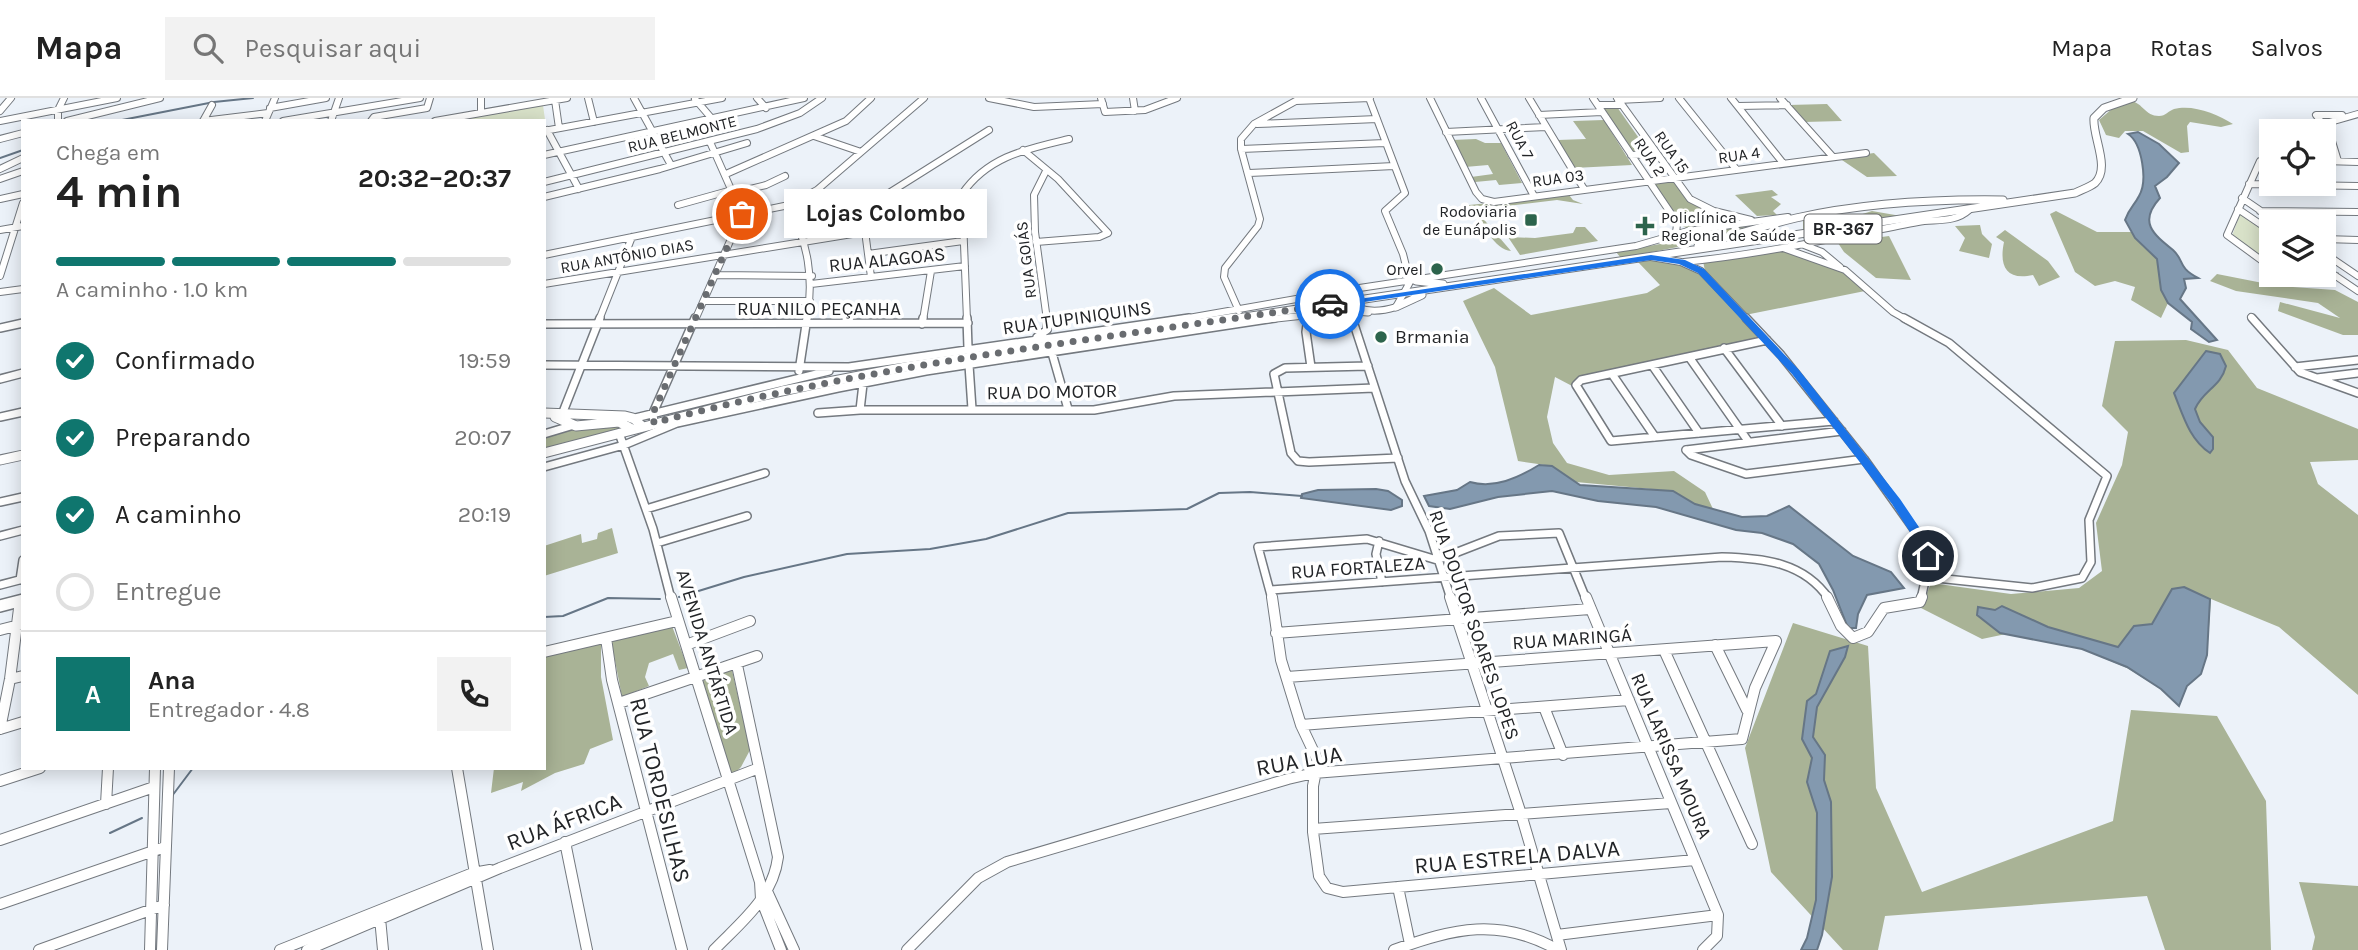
<!DOCTYPE html>
<html lang="pt">
<meta charset="utf-8">
<style>
:root{--surface:#fff;--page:#f2f2f2;--text:#222;--muted:#767676;--line:#e0e0e0;--accent:#0f766e}
body{margin:0;font-family:Karla,sans-serif;background:var(--page);color:var(--text);height:100vh;display:flex;flex-direction:column;font-size:26px;white-space:nowrap}
*{box-sizing:border-box;margin:0}
p{font-size:23px;color:var(--muted)}
.icon{flex:none;width:38px;height:38px;fill:none;stroke:currentColor;stroke-width:2;stroke-linecap:round;stroke-linejoin:round}
.map{position:relative;flex:1;overflow:hidden}
.details{position:absolute;left:21px;top:21px;width:525px;height:651px;display:flex;flex-direction:column;background:var(--surface);border-radius:0px;box-shadow:0 4px 18px #0003}
.details>*{flex:none}
.controls{position:absolute;left:2259px;top:21px;display:grid;gap:14px}
.controls a{display:grid;place-items:center;width:77px;height:77px;border-radius:0px;background:var(--surface);box-shadow:0 4px 18px #0003;font-size:35px}
.pin{position:absolute;display:grid;place-items:center;width:60px;height:60px;color:#fff;margin:-30px;border:4px solid #fff;border-radius:50%;box-shadow:0 2px 7px #0007}
.courier{position:absolute;display:grid;place-items:center;width:70px;height:70px;margin:-35px;border:5px solid #1a73e8;border-radius:50%;background:#fff;color:#222;box-shadow:0 2px 9px #0007}
.bubble{position:absolute;height:49px;border-radius:0px;background:var(--surface);box-shadow:0 4px 18px #0003;font-size:23px;font-weight:700;line-height:49px;text-align:center}
.overview em{font-style:normal;font-weight:700}
.overview div{display:flex;flex-direction:column-reverse}
.overview{display:flex;align-items:center;justify-content:space-between;height:119px;padding:0 35px}
h1{font-size:46px;font-weight:700;line-height:52px}
.bar{display:grid;grid-template-columns:repeat(4,1fr);gap:10px 7px;align-content:center;height:84px;padding:0 35px}
.bar i{height:9px;border-radius:5px;background:var(--line)}
.bar .selected{background:var(--accent)}
.bar p{grid-column:span 4}
.line{display:flex;align-items:center;gap:18px;padding:0 35px;border-top:2px solid var(--line)}
.line div{flex:1}
.round{display:grid;place-items:center;flex:none;width:74px;height:74px;border-radius:0px;background:var(--page)}
ol{padding:0 35px;list-style:none}
li{display:flex;align-items:center;gap:21px;height:77px}
li p{margin-inline-start:auto}
li .icon{padding:7px;border-radius:50%;background:var(--accent);color:#fff;stroke-width:4}
li:last-child{color:var(--muted)}
li i{width:38px;height:38px;border:4px solid var(--line);border-radius:50%}
header{display:flex;align-items:center;gap:42px;box-sizing:border-box;height:98px;padding:0 35px;background:var(--surface);border-bottom:2px solid var(--line)}
header strong{font-size:33px}
nav{display:flex;gap:38px;margin-inline-start:auto;font-size:24px}
.search{width:490px;height:63px;background:var(--page);display:flex;align-items:center;gap:18px;box-sizing:border-box;padding:0 24px;border-radius:0px;color:var(--muted);font-size:26px}
.map>svg:first-child{display:block}
.green{fill:#d9e2c9}
.forest{fill:#a9b396}
.water{fill:#8399af;stroke:#667686;stroke-width:2}
.lines{fill:none;stroke-linecap:round;stroke-linejoin:round}
.stream{stroke:#667686;stroke-width:2}
.minor-far2-casing{stroke:#74797f;stroke-width:8}
.minor-far1-casing{stroke:#74797f;stroke-width:10}
.minor-casing{stroke:#74797f;stroke-width:12}
.major-far2-casing{stroke:#74797f;stroke-width:9}
.major-far1-casing{stroke:#74797f;stroke-width:11}
.major-casing{stroke:#74797f;stroke-width:14}
.minor-far2{stroke:#fff;stroke-width:6}
.minor-far1{stroke:#fff;stroke-width:7}
.minor{stroke:#fff;stroke-width:10}
.major-far2{stroke:#fff;stroke-width:7}
.major-far1{stroke:#fff;stroke-width:9}
.major{stroke:#fff;stroke-width:11}
.route{fill:#1a73e8}
.done{stroke:#696c70;stroke-width:7;stroke-dasharray:0 12.6}
.poi-dot{fill:#2d644c;stroke:#fff;stroke-width:2.5}
.labels{text-anchor:middle;dominant-baseline:central;stroke-width:7;stroke-linejoin:round;paint-order:stroke}
.far-street-label{font-size:16px;fill:#222427;stroke:#fff}
.far-poi-label{font-size:16px;fill:#222427;stroke:#fff;text-anchor:end}
.shield{fill:#fff;stroke:#646668;stroke-width:2}
.shield-label{font-size:18px;font-weight:bold;fill:#222427}
.street-label{font-size:19px;fill:#222427;stroke:#fff}
.poi-label{font-size:19px;fill:#222427;stroke:#fff;text-anchor:start}
.near-street-label{font-size:23px;fill:#222427;stroke:#fff}
</style>
<header>
<strong>Mapa</strong>
<div class="search"><svg class="icon" aria-label="search" viewBox="0 0 24 24"><circle cx="10" cy="10" r="6"/><path d="M15 15l6 6"/></svg>Pesquisar aqui</div>
<nav><a>Mapa</a><a>Rotas</a><a>Salvos</a></nav>
</header>
<div class="map">
<svg width="2358" height="852" viewBox="0 0 2358 852">
<rect width="100%" height="100%" fill="#ecf2f9"/>
<path class="green" d="M543 7 546 29H544V23H444Z
M2240 116 2271 137V168L2232 138Z"/>
<path class="forest" d="M2131 3C2143 5 2145 18 2159 18 2166 18 2168 13 2174 11 2193 6 2217 16 2233 26L2221 29 2190 24 2187 28 2189 54 2181 55 2143 33H2125L2119 40 2106 37 2099 22 2113 10Z
M1827 6 1842 23 1804 24 1788 7Z
M1602 9H1617L1648 53 1631 54Z
M1604 22 1632 67 1574 70 1558 42 1586 41 1573 23Z
M1476 41 1485 45H1501L1522 85 1499 87 1496 82 1475 84 1471 79 1493 76 1488 67 1465 69 1452 42Z
M1874 55 1897 78 1867 79 1839 60Z
M1673 81C1684 101 1704 108 1718 126L1686 130 1680 126 1652 83Z
M1772 92 1778 97 1771 99 1781 106 1773 113 1777 117 1757 118 1735 97Z
M1569 97 1573 102 1583 106 1557 102 1490 110 1482 115 1483 118 1480 117 1511 153C1495 152 1481 125 1476 113L1469 114V107Z
M1872 113 1901 118 1807 133 1803 131V121L1856 118Z
M2056 113 2097 134H2131L2157 161 2161 192 2168 205 2161 220 2131 202 2135 189 2115 183 2095 188 2075 174 2050 116Z
M1777 123 1693 146 1621 160 1616 154 1660 146 1689 135Z
M1980 127 1982 136 1992 146 1989 160 1959 153 1965 140 1955 128Z
M1576 129H1585L1598 143 1520 157 1508 139 1535 140 1573 135Z
M2005 132 2048 163 2060 179 2039 188 2033 177C2006 183 1999 168 2004 144L1996 139Z
M1889 138 1911 182 1876 180 1844 154 1838 145Z
M1784 152 1841 170 1870 192 1745 217 1705 173 1703 163Z
M1654 162 1681 166 1696 173 1759 238 1748 243 1580 280 1574 289 1555 279 1547 319 1553 345 1567 365 1609 377 1674 373 1705 394 1713 411 1695 406 1672 393 1576 384 1552 368 1518 363 1495 269 1463 203 1494 190 1531 217 1647 195 1660 187 1638 164Z
M2217 176 2278 188 2335 192 2358 204V237H2343L2278 213 2280 204 2340 220 2318 205 2236 193 2210 183Z
M2186 242 2228 252 2257 290 2358 331V362L2310 364 2318 386 2358 417V597L2279 529 2211 501 2207 557 2201 576 2187 588 2179 608 2161 591 2127 570 2082 551 2006 536 1982 541 1921 510 1931 485 2011 496 2079 490 2102 473 2096 425 2122 367 2128 334 2102 308 2115 243Z
M603 328H619L620 330 544 351V338L567 331 588 332Z
M612 430 618 455 544 478V448L581 436 582 445 597 441 598 435Z
M1793 525 1868 548 1876 690 1922 794 2113 723 2131 612 2217 618 2266 703 2271 852H2165L2147 798 1885 818 1878 852H1843L1771 774 1745 650Z
M672 528 688 570 679 572 673 556 649 565 645 579 649 588 622 599 611 542Z
M601 543V579L613 642 590 651 584 666 555 675 521 693 523 684 491 695 494 670H544V558Z
M732 572 750 652 741 669 731 679 702 583Z
M2299 784 2358 788V852H2312L2315 839Z"/>
<path class="water" d="M2138 34 2159 46 2179 65 2167 79 2155 88 2160 100C2138 124 2153 136 2173 152 2185 163 2177 169 2198 180L2184 181 2186 190 2180 201 2217 242 2209 244 2191 231 2192 224 2168 205 2161 192 2157 161 2135 140 2125 122C2129 110 2134 108 2139 98 2148 83 2142 45 2128 36Z
M2206 253 2220 256 2226 268C2221 289 2203 292 2195 311L2200 324 2213 339V351L2210 355C2189 341 2183 317 2174 295Z
M1539 367 1552 368 1580 387 1673 393 1695 406 1742 419 1767 418 1789 408 1853 458 1891 474 1904 490 1867 497 1858 516 1856 530H1848L1833 492 1819 466 1793 446 1762 435 1736 432 1656 409 1598 403 1552 393 1498 399 1450 411 1429 408 1424 398 1457 392 1470 384C1494 391 1518 380 1539 367Z
M1376 391 1388 393 1402 402V408L1391 412 1301 400 1302 396 1318 392Z
M2184 489 2210 501 2207 557 2201 576 2187 588 2179 608 2161 591 2127 569 2082 551 2000 535 1977 517 1978 509 1995 512 2002 508 2048 529 2118 549 2134 528 2152 526 2172 491Z
M1848 548 1845 559 1817 609 1813 639 1825 657 1824 682 1831 704 1832 779 1822 837 1817 852H1801L1807 840 1816 802 1817 715 1807 684 1812 660 1802 641 1807 603 1816 596 1830 553Z"/>
<g class="lines">
<path class="stream" d="M117 23 214 4 253 0
M0 60 23 52
M679 499 744 479 847 456 930 451 986 441 1068 415 1187 411 1219 395 1250 394 1302 398
M544 519 563 518 608 500 660 501
M172 698 193 670
M110 735 142 720"/>
<defs>
<path id="minor-far2" d="M481 0V15
M588 0 594 24
M634 0 671 67
M757 0 766 10
M989 0 1034 9 1103 6
M1101 0 1105 14 1145 12 1177 0
M1133 0 1135 13
M1369 0 1405 95 1385 113 1403 156 1410 184
M1430 0 1476 94 1482 101 1494 104 1866 55
M1481 0 1534 98
M1529 0 1584 91
M1593 0 1674 120 1677 126 1676 135
M1617 0 1690 101 1714 113 1751 122
M1679 0 1736 71
M1731 0 1783 65
M1780 0 1833 59
M695 1 713 22
M555 2 559 30
M1618 2 1660 0
M1296 3 1370 0
M1598 7H1622
M1738 8 1787 7
M270 10 326 0
M0 13 11 0
M1539 17 1602 14
M0 23 117 0
M58 23V12L64 0
M67 23 160 0
M203 23 268 15
M203 23 212 7
M265 23 275 0
M283 23 420 0
M331 23 339 0
M371 23 374 19 427 10 430 0
M435 23 567 0
M1257 26 1377 21
M2323 26 2316 17H2342
M547 32 579 91
M544 33 722 0
M1446 34 1546 29
M814 38 861 54
M0 41 23 35
M1241 51 1385 45
M1023 52 1058 81 1108 135 1099 139 1036 144
M544 57 804 0
M1631 57 1655 56
M2272 63H2260L2227 137 2272 170
M2324 63 2358 64
M2338 63 2331 40 2323 26 2358 16
M0 71 23 60
M1046 73 1034 97 1035 134 1047 222
M1249 75 1394 68
M726 76 846 23 871 0
M0 81 23 73
M544 84 757 31 800 15 822 0
M2249 86 2358 88
M734 95 766 87 785 78
M544 99 660 71 747 45
M2242 100 2277 124
M0 101 23 96
M678 107 732 92
M789 107C808 146 814 179 807 222
M2238 111 2272 134
M2260 113 2358 114
M802 129 881 100 989 32
M0 132 23 128
M865 133 871 179
M2324 141 2358 142
M1804 147 1822 154 1840 169
M1783 150 1845 172 1893 214 1907 222
M2324 155 2358 178
M868 156 963 143
M544 157 789 107 817 92 924 0
M1651 159 1681 164 1701 173 1748 222
M1684 164C1763 156 1840 139 1918 124 1935 121 1955 125 1969 112
M2324 170 2358 193
M716 177 812 178
M2281 177 2295 184 2336 178
M0 178 23 105
M544 186 963 118
M811 186 965 168
M1347 193 1344 201C1359 215 1377 215 1396 209L1410 184
M0 194 23 191
M706 203H810
M1239 213 1224 179 1225 170 1258 128 1260 121 1241 51V41L1254 26 1301 0
M1350 214 1353 222
M2251 219 2254 222
M599 222 632 139
M695 222 742 116 710 44
M923 222 931 173
M967 222 962 96C988 58 1027 51 1069 41
M1177 222 1353 191 1636 148 1688 133 1788 119
M1263 222 1336 214
M1308 222 1309 215"/>
<path id="minor-far1" d="M967 220 968 250
M1308 220 1306 234 1311 269
M1352 220 1405 383 1429 433 1451 501
M1746 220 1781 257 1864 361 1923 444 1927 474 1921 501
M1904 220 1949 245 2107 378 2089 422 2091 464 2082 480 2032 490 1927 479
M2252 220 2300 274 2358 295
M544 226 968 225
M922 226 923 220
M0 230 23 225
M1037 239 1047 232V220
M1767 242 1581 282 1576 287 1611 343 1834 323
M1724 250 1782 328
M1052 255 1068 311
M1689 259 1748 343
M544 267 849 269 1189 220
M969 267 972 311
M1652 267 1699 335
M1368 268 1285 270 1274 276 1291 355 1298 363 1309 364 1398 360
M2295 269 2358 262
M799 273 807 220
M1612 276 1655 339
M2317 280 2358 275
M0 281 23 275
M860 312 863 286
M818 315 860 312H1094L1174 298 1374 290
M0 319 23 314
M561 319 600 220
M631 321 829 273
M660 329 654 325 653 315 695 220
M619 335 653 431 671 501
M544 336 574 327
M1686 352 1691 357 1746 376 1864 361
M1686 352 1842 333
M544 369 624 347 677 325 838 290 926 273 1275 220
M0 404 23 399
M646 411 765 375
M0 438 23 432
M1379 443 1376 456 1382 484
M657 445 747 418
M20 482 23 462
M0 487 23 481
M1271 492 1722 459C1763 460 1804 464 1829 501
M1272 501 1258 449 1367 441 1437 462 1499 438 1559 435 1586 501"/>
<path id="minor" d="M671 499 760 784 761 801 781 852
M1272 499 1281 562 1301 627 1318 663 1313 688V734L1319 778 1327 790 1343 794 1695 762
M1450 499 1521 716 1561 852
M1586 499 1718 817 1717 838 1703 852
M1827 499 1841 528 1853 540 1868 534 1884 510 1920 504 1922 499
M0 532 23 526
M1276 535 1590 511
M606 540 612 582 682 852
M686 547 750 523
M1715 547 1747 612
M1664 552 1752 746
M544 554 677 523
M10 581 23 578
M619 605 757 558
M1544 609 1563 657
M1301 627 1629 602
M0 631 10 581 20 503
M0 631 23 624
M457 670 488 852
M0 683 40 670
M106 706 108 670
M1313 731 1671 705
M0 742 154 689
M565 744 587 852
M1398 789 1410 846
M766 791 794 852
M0 806 165 749
M380 820 383 852
M1557 837 1718 817
M39 852 164 807
M150 852 155 670
M162 852 169 670
M280 852 473 775 490 772
M307 852 500 770 759 670
M714 852C741 824 773 800 778 759L737 567
M907 852 978 780 1007 764 1288 681 1314 675 1742 641 1755 590 1776 543 1287 579
M1394 852C1454 830 1500 819 1558 852"/>
<path id="major-far2" d="M1698 148C1730 138 1763 128 1796 120 1864 105 1933 101 2003 102
M1416 183 1443 186
M1319 204 1344 195
M1396 209 1422 197
M1327 211 1368 214
M1224 222 2075 95C2081 92 2090 89 2095 85 2111 70 2092 38 2094 20L2104 10 2133 0"/>
<path id="major-far1" d="M544 315 625 318 633 320 642 328
M555 319 576 328 619 324 632 331
M544 355 782 293 911 268 1235 220
M0 362 23 357"/>
<path id="major" d="M0 508 23 502"/>
</defs>
<use href="#minor-far2" class="minor-far2-casing"/>
<use href="#minor-far1" class="minor-far1-casing"/>
<use href="#minor" class="minor-casing"/>
<use href="#major-far2" class="major-far2-casing"/>
<use href="#major-far1" class="major-far1-casing"/>
<use href="#major" class="major-casing"/>
<use href="#minor-far2" class="minor-far2"/>
<use href="#minor-far1" class="minor-far1"/>
<use href="#minor" class="minor"/>
<use href="#major-far2" class="major-far2"/>
<use href="#major-far1" class="major-far1"/>
<use href="#major" class="major"/>
</g>
<path class="route" d="M1651 157 1685 162 1704 171 1799 272 1900 401 1927 441 1934 458 1932 461H1924L1917 445 1892 406 1792 276 1698 175 1679 166 1651 162 1330 209 1326 206Z"/>
<g class="lines">
<path class="done" d="M742 116 653 315 654 325C876 265 1104 241 1330 206"/>
</g>
<g class="poi-dot">
<rect x="1524" y="115" width="14" height="14" rx="3.5"/>
<path d="M1641.5 117.5h7v7h7v7h-7v7h-7v-7h-7v-7h7z"/>
<circle cx="1437" cy="171" r="7"/>
<circle cx="1381" cy="239" r="7"/>
</g>
<g class="labels">
<g class="far-street-label">
<text transform="translate(682 36) rotate(-14)">RUA BELMONTE</text>
<text transform="translate(1520 42) rotate(62)">RUA 7</text>
<text transform="translate(1672 54) rotate(55)">RUA 15</text>
<text transform="translate(1739 57) rotate(-8)">RUA 4</text>
<text transform="translate(1650 59) rotate(56)">RUA 2</text>
<text transform="translate(1558 80) rotate(-8)">RUA 03</text>
<text transform="translate(627 158) rotate(-10)">RUA ANTÔNIO DIAS</text>
<text transform="translate(1026 162) rotate(-97)">RUA GOIÁS</text>
</g>
<g class="far-poi-label">
<text x="1517" y="113">Rodoviaria<tspan x="1517" dy="18">de Eunápolis</tspan></text>
<text x="1661" y="119" text-anchor="start">Policlínica<tspan x="1661" dy="18">Regional de Saúde</tspan></text>
<text x="1423" y="171">Orvel</text>
</g>
<rect class="shield" x="1804.5" y="116.5" width="77" height="29" rx="5"/>
<g class="shield-label">
<text x="1843" y="131">BR-367</text>
</g>
<g class="street-label">
<text transform="translate(887 162) rotate(-6)">RUA ALAGOAS</text>
<text x="819" y="211">RUA NILO PEÇANHA</text>
<text transform="translate(1077 220) rotate(-8)">RUA TUPINIQUINS</text>
<text transform="translate(1052 294) rotate(-1)">RUA DO MOTOR</text>
<text transform="translate(1358 470) rotate(-4)">RUA FORTALEZA</text>
<text transform="translate(1474 527) rotate(71)">RUA DOUTOR SOARES LOPES</text>
<text transform="translate(1572 541) rotate(-4)">RUA MARINGÁ</text>
<text transform="translate(707 554) rotate(73)">AVENIDA ANTÁRTIDA</text>
<text transform="translate(1671 658) rotate(67)">RUA LARISSA MOURA</text>
</g>
<g class="poi-label">
<text x="1395" y="239">Brmania</text>
</g>
<g class="near-street-label">
<text transform="translate(1299 663) rotate(-10)">RUA LUA</text>
<text transform="translate(660 692) rotate(76)">RUA TORDESILHAS</text>
<text transform="translate(564 724) rotate(-21)">RUA ÁFRICA</text>
<text transform="translate(1517 759) rotate(-5)">RUA ESTRELA DALVA</text>
</g>
</g>
</svg>
<div class="controls">
<a><svg class="icon" aria-label="locate" viewBox="0 0 24 24"><circle cx="12" cy="12" r="6"/><path d="M12 2v4M12 18v4M2 12h4M18 12h4"/></svg></a>
<a><svg class="icon" aria-label="layers" viewBox="0 0 24 24"><path d="M12 4l9 5-9 5-9-5zM3 14l9 5 9-5"/></svg></a>
</div>
<div class="pin" style="left:742px;top:116px;background:#ea580c"><svg class="icon" aria-label="bag" viewBox="0 0 24 24"><path d="M5 8h14l-1 12H6zM9 8a3 3 0 0 1 6 0"/></svg></div>
<div class="pin" style="left:1928px;top:458px;background:#1f2937"><svg class="icon" aria-label="home" viewBox="0 0 24 24"><path d="M3 11l9-7 9 7M6 9v11h12V9"/></svg></div>
<div class="courier" style="left:1330px;top:206px"><svg class="icon" aria-label="car" viewBox="0 0 24 24"><path d="M5 17H2v-5l4-1 3-4h7l3 4 3 1v5h-3M9 17h6M6 11h13"/><circle cx="7" cy="17" r="2"/><circle cx="17" cy="17" r="2"/></svg></div>
<div class="bubble" style="left:784px;top:91px;width:203px">Lojas Colombo</div>
<section class="details">
<div class="overview"><div><h1>4 min</h1><p>Chega em</p></div><em>20:32–20:37</em></div>
<div class="bar"><i class="selected"></i><i class="selected"></i><i class="selected"></i><i></i><p>A caminho · 1.0 km</p></div>
<ol>
<li><svg class="icon" aria-label="check" viewBox="0 0 24 24"><path d="M5 12l5 5 9-10"/></svg>Confirmado<p>19:59</p></li>
<li><svg class="icon" aria-label="check" viewBox="0 0 24 24"><path d="M5 12l5 5 9-10"/></svg>Preparando<p>20:07</p></li>
<li><svg class="icon" aria-label="check" viewBox="0 0 24 24"><path d="M5 12l5 5 9-10"/></svg>A caminho<p>20:19</p></li>
<li><i></i>Entregue</li>
</ol>
<div class="line" style="height:126px"><b class="round" style="background:var(--accent);color:#fff">A</b><div><b>Ana</b><p>Entregador · 4.8</p></div><a class="round"><svg class="icon" aria-label="phone" viewBox="0 0 24 24"><path d="M5 4h4l2 5-3 2q2 4 5 5l2-3 5 2v4C11 20 4 13 5 4z"/></svg></a></div>
</section>
</div>
